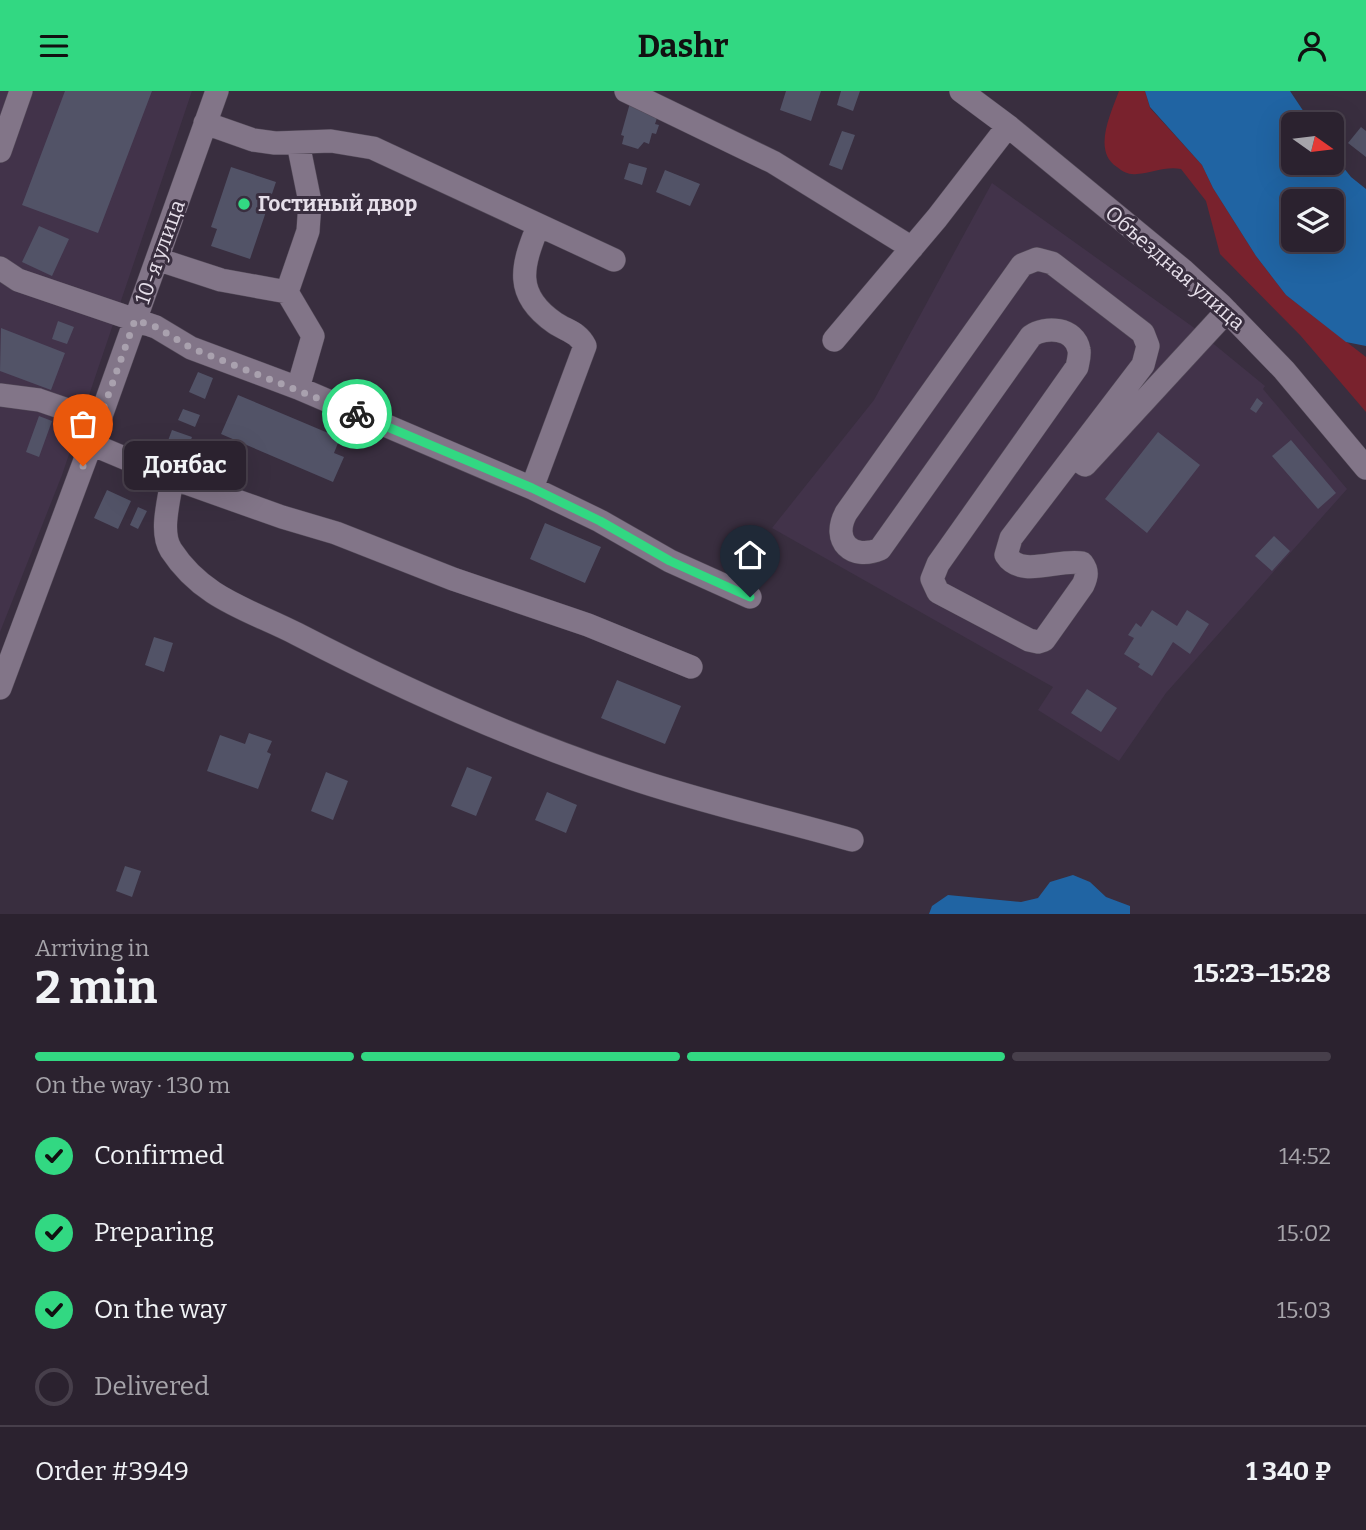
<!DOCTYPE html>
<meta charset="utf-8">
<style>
:root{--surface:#2b222f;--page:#332a37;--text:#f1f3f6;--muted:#a6a4aa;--line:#473f4b;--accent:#32d882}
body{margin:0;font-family:Bitter,serif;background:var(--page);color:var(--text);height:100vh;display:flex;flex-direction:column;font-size:26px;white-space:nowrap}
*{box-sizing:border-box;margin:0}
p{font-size:23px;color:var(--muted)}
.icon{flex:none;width:38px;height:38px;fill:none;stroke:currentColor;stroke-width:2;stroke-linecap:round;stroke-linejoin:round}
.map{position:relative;height:823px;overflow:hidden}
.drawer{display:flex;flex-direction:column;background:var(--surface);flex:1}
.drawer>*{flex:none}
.needle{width:46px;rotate:104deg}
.controls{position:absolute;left:1281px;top:21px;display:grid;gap:14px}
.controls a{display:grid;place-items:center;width:63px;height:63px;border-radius:10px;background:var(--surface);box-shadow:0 7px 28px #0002,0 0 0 2px var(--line);font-size:35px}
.pin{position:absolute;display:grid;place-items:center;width:60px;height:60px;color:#fff;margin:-72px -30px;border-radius:50% 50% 50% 0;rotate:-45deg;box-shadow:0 0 7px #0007}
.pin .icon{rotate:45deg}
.courier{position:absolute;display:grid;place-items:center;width:70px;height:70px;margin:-35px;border:5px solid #32d882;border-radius:50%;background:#fff;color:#222;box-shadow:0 2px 9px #0007}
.bubble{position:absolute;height:49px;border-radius:10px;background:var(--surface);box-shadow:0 7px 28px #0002,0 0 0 2px var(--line);font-size:23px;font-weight:700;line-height:49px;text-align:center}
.head em{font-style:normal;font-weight:700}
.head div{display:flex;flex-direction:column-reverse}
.head{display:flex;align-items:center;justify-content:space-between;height:119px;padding:0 35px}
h1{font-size:46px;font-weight:700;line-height:52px}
.bar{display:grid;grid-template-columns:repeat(4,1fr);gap:10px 7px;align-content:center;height:84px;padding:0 35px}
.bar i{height:9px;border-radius:5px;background:var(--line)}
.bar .current{background:var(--accent)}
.bar p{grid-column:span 4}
.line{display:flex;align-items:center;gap:18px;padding:0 35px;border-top:2px solid var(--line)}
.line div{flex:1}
ol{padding:0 35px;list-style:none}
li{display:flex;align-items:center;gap:21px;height:77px}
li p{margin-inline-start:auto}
li .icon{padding:7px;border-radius:50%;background:var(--accent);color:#111;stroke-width:4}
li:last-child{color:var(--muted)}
li i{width:38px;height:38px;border:4px solid var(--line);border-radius:50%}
header{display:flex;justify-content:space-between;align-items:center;height:91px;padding:0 35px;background:var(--accent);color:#111;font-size:32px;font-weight:700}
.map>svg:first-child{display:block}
.built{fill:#42334a}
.green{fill:#79222d}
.water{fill:#2064a3;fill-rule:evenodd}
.building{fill:#525367}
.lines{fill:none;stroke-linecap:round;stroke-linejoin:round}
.minor-casing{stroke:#534a58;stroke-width:24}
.minor{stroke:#827588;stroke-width:23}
.done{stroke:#a9a1ae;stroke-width:7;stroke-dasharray:0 12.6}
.route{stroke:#32d882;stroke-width:9}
.poi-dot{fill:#32d882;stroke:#392e3f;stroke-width:2.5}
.labels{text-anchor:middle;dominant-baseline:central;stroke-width:6;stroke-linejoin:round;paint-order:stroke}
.poi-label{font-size:21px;font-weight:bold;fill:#e6dfea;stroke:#392e3f;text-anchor:start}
.street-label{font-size:21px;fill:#e6dfea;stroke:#392e3f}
</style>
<header><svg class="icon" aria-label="menu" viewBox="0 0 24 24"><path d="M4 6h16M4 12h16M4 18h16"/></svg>Dashr<svg class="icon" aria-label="person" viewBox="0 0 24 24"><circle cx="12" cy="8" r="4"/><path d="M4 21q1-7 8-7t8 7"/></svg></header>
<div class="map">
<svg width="1366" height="823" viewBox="0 0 1366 823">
<rect width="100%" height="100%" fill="#392e3f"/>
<path class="built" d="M0 0H192L62 384 0 541Z
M992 92 1193 236 1265 295 1263 298 1347 398 1166 602 1119 670 1038 619 1053 596 772 437 874 309Z"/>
<path class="green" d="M1119 0H1145L1150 17 1202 74 1213 97 1256 165 1286 204 1366 266V321L1300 244 1220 163 1206 110 1181 78C1165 75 1153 82 1137 83 1129 84 1123 81 1117 76 1092 60 1111 22 1119 0Z"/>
<path class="water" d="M1145 0H1290L1312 33H1293V72H1332V62L1351 86 1366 98V255L1346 251 1286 204 1256 165 1213 97 1202 74 1150 16ZM1293 110H1332V149H1293Z
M1073 784 1090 791 1106 806 1130 815V823H929L932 815 948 804 1021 811 1038 807 1050 791Z"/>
<path class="building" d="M65 0H152L98 142 22 114Z
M786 0H821L811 30 780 19Z
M841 0H860L853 20 837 14Z
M630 12 659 21 655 33 659 34 656 43 652 42 649 53 644 51 638 58 622 53 624 45 621 44Z
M1361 36 1366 40V66L1348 52Z
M842 40 855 44 842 79 829 74Z
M629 72 647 77 642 94 624 88Z
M231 76 276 91 250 168 211 155 217 138 211 136Z
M665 79 700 93 690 115 656 101Z
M39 135 69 148 52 185 22 171Z
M58 230 74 236 67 253 52 248Z
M1 237 65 262 51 299 0 280Z
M198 281 213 287 205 308 189 301Z
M238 304 340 347 334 362 344 366 333 391 221 343Z
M1257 307 1263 312 1256 322 1250 318Z
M183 318 200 324 195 336 178 329Z
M39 325 52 330 39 366 26 361Z
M172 339 192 346 186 362 166 355Z
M1158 341 1200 374 1147 442 1105 408Z
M1291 349 1336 402 1318 418 1272 365Z
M107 399 131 410 118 438 94 427Z
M138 416 147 420 138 438 130 434Z
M545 432 601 456 585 492 530 468Z
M1274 445 1290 460 1272 480 1255 465Z
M1152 519 1177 535 1187 519 1209 533 1190 563 1173 551 1152 585 1138 576 1140 573 1124 563 1134 547 1128 544 1136 532 1141 536Z
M154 546 173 552 164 581 145 574Z
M617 589 681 615 665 653 601 627Z
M1087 598 1117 617 1101 641 1071 622Z
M249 642 272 650 267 661 271 663 258 698 207 680 220 644 245 653Z
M467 676 492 686 476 725 451 715Z
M326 681 348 690 333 729 311 720Z
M547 701 577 714 566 742 535 729Z
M125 775 141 780 132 806 116 800Z"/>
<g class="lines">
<defs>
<path id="minor" d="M626 0 773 71 912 157
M961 0 1008 35 1184 180 1221 214 1284 279 1366 377
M205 32 253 49 275 52 331 50 373 57 614 169
M298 52 310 111 308 140 287 201 313 245 298 297
M0 60 21 0
M157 168 221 189 287 201
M1037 168 1052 172 1143 242 1148 255 1143 274 1011 447 1006 464C1021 488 1059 467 1082 472 1088 480 1087 485 1083 494L1044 549 1038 551 1029 549 938 501 932 488 938 473 1077 276C1078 271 1080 264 1079 259 1075 236 1045 235 1031 245L880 458C852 470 831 450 846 422L1022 174Z
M0 177 18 189 156 236 191 257 298 297 532 397 600 430 670 470 750 506
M834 249 937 127 1008 35
M0 304 39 309 100 330
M91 353 172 387C170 408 159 440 171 459 203 508 248 518 297 543 403 598 514 648 628 686 701 711 778 728 852 749
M1073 366 1085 374 1227 220
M172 387 282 426 336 442 453 488 588 534 691 576
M532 397 585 255C578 241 567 240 555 232 513 203 522 175 538 135
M0 597 91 353 217 0"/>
</defs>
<use href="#minor" class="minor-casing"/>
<use href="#minor" class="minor"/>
</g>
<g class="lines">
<path class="done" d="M83 375 135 229 156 236 191 257 357 323"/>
<path class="route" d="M357 323 532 397 600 430 670 470 750 506"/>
</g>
<circle class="poi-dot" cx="244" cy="113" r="7"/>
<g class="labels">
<g class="poi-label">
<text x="258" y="113">Гостиный двор</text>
</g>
<g class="street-label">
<text transform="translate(160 161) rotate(-70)">10-я улица</text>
<text transform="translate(1175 177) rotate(41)">Объездная улица</text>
</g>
</g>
</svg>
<div class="controls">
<a><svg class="needle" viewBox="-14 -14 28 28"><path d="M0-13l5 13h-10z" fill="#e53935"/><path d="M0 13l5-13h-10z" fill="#a6a4aa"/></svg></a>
<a><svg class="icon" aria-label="layers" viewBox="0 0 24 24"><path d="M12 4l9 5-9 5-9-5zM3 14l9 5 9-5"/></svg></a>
</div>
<div class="pin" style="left:83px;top:375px;background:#ea580c"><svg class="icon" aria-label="bag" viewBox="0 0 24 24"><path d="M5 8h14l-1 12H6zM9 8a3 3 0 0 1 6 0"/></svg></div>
<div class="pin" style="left:750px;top:506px;background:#1f2937"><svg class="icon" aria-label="home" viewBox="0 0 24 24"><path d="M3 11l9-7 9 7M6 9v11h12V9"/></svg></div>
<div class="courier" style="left:357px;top:323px"><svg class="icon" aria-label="bike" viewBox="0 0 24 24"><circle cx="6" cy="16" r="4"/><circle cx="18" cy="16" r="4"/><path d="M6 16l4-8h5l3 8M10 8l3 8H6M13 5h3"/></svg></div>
<div class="bubble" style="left:124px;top:350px;width:122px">Донбас</div>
</div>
<section class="drawer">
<div class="head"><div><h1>2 min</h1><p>Arriving in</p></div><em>15:23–15:28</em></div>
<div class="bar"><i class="current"></i><i class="current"></i><i class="current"></i><i></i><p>On the way · 130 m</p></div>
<ol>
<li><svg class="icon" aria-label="check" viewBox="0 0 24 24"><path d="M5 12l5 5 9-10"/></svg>Confirmed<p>14:52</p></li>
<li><svg class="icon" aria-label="check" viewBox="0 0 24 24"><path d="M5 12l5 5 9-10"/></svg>Preparing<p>15:02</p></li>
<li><svg class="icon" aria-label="check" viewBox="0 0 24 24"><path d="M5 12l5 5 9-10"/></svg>On the way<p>15:03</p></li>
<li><i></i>Delivered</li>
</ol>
<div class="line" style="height:91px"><div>Order #3949</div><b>1 340 ₽</b></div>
</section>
